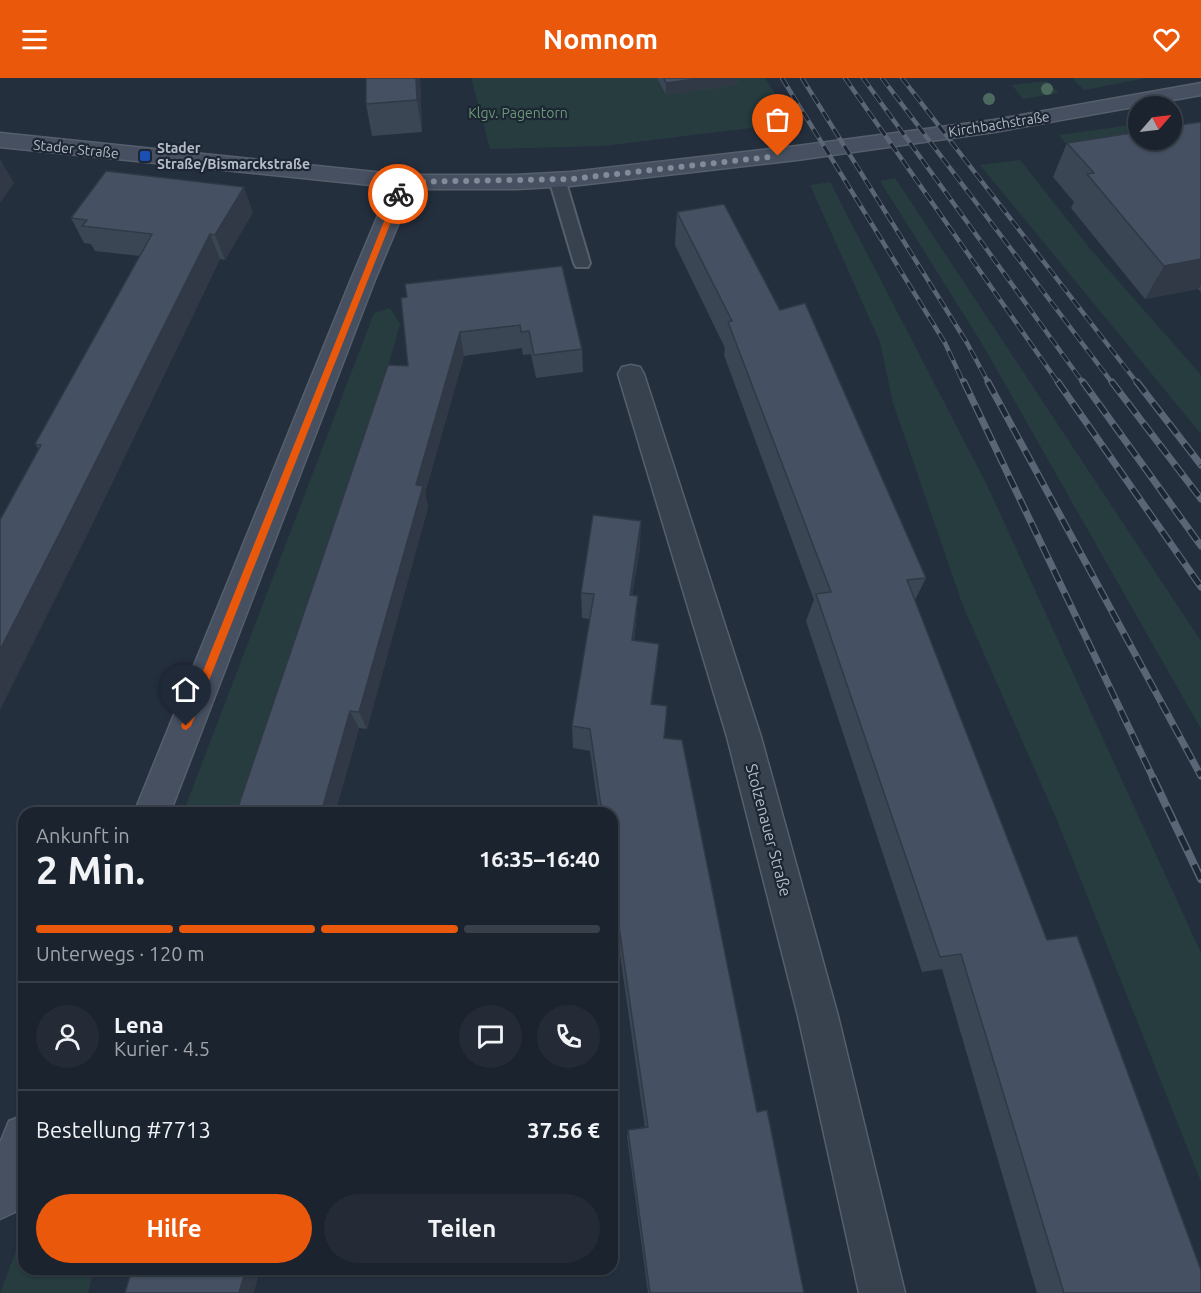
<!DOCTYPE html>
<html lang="de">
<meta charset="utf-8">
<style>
:root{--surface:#1b232e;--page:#242b36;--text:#f1f3f6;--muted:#a0a4aa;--line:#39404a;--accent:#ea580c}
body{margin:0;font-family:Ubuntu,sans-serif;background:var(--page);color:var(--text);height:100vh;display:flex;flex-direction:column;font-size:22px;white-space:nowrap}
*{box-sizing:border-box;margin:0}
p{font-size:20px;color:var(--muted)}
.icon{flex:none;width:33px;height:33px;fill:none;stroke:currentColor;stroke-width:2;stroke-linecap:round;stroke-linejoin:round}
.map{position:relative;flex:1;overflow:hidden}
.side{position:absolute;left:18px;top:729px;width:600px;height:468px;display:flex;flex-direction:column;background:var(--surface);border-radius:18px;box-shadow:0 2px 4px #0004,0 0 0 2px var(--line)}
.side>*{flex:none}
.needle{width:39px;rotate:62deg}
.tools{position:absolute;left:1128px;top:18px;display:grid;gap:12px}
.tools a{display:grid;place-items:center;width:54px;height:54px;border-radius:50%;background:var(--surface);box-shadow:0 2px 4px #0004,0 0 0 2px var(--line);font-size:30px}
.pin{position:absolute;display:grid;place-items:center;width:51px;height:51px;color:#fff;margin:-62px -26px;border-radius:50% 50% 50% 0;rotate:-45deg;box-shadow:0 0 6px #0007}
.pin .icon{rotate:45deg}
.courier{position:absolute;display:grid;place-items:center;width:60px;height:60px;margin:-30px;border:4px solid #ea580c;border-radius:50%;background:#fff;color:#222;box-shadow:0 2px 8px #0007}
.overview em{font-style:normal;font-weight:700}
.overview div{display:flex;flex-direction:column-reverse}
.overview{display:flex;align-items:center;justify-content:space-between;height:102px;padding:0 18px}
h1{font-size:39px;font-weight:700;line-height:45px}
.bar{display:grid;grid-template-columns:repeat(4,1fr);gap:9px 6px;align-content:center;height:72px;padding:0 18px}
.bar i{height:8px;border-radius:4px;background:var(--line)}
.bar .current{background:var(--accent)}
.bar p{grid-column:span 4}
.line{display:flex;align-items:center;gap:15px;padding:0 18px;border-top:2px solid var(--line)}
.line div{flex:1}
.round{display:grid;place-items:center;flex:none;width:63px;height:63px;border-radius:32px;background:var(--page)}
.action{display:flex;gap:12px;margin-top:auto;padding:12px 18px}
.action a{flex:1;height:69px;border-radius:36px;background:var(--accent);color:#fff;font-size:24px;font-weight:700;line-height:69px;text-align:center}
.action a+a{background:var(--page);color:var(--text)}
header{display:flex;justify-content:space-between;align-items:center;height:78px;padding:0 18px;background:var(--accent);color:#fff;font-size:27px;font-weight:700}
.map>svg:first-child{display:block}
.green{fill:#263c3f}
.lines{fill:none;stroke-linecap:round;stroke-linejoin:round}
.lane-casing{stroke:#565f6c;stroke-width:4}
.street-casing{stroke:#565f6c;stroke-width:3}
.secondary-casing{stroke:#565f6c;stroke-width:3}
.lane{fill:#38414e;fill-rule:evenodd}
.street{fill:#38414e;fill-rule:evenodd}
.secondary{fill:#465061;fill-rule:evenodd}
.rail-far2-casing{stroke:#5a6575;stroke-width:4.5}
.rail-far1-casing{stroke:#5a6575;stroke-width:7}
.rail-casing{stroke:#5a6575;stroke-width:8}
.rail-far2{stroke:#1d2633;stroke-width:3;stroke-dasharray:10;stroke-linecap:butt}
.rail-far1{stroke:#1d2633;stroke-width:4.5;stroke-dasharray:13;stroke-linecap:butt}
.rail{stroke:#1d2633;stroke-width:5;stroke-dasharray:16;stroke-linecap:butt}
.tree{fill:#4b6a5d}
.wall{fill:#3b4654}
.shaded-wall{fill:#303945}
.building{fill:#455162;stroke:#303945;stroke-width:1.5}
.route{fill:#ea580c}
.done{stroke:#828b98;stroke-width:6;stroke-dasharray:0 10.8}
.transit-dot{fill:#1a4fb4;stroke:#1d2633;stroke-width:2}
.labels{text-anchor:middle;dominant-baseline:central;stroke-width:4.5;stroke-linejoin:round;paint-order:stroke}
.far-park-label{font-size:14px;fill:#6b9a76;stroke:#1d2633}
.far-street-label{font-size:14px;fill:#b4bcc9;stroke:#1d2633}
.far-poi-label{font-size:14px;font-weight:bold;fill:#b4bcc9;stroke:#1d2633;text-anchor:start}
.street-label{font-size:16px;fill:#b4bcc9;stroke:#1d2633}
</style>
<header><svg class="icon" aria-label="menu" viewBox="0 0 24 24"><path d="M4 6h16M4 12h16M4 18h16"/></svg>Nomnom<svg class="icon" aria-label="heart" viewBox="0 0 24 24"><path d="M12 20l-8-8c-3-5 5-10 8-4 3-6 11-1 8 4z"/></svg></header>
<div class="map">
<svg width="1201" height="1215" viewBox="0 0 1201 1215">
<rect width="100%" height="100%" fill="#242f3e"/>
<path class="green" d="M471 0H765L794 45 603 68 490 71Z
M1072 0H1147L1084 12Z
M1047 3 1059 15 1023 21 1012 7Z
M1138 46V61L1071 72 1059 57Z
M1020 82 1092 173 1201 297V356L980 87Z
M895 100 1201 563V651L981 264 880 103Z
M830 104 987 407 1201 875V1104L1057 742 963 528 893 325 880 264 810 107Z
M390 230 400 246 384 303 240 735H183L374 235Z
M24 1152V1191H94L88 1215H0Z"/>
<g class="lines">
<defs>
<path id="lane" d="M557 96 565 101 590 185 588 189H576L574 185 549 101Z"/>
<path id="street" d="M631 287 640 289 644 296 761 659 838 938 905 1215H859L798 938 727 659 618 296 622 289Z"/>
<path id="secondary" d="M1201 5V17L994 54 797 82 571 108 516 111H413L374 204 170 735H134L350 204 390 109 0 69V55L404 97H516L571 94 797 68 994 42Z
M24 1037V1113L15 1134 0 1141V1065L9 1043Z"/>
</defs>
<use href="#lane" class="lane-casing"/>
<use href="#street" class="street-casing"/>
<use href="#secondary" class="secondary-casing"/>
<use href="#lane" class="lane"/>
<use href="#street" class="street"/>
<use href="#secondary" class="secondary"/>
<defs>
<path id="rail-far2" d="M782 0 945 265 964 306
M802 0 967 265 989 306
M845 0 1059 306
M863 0 1084 306
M882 0 1113 306
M902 0 1138 306"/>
<path id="rail-far1" d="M964 304 1154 702
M988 304 1201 698
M1058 304 1201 509
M1083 304 1201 468
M1112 304 1201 421
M1137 304 1201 387"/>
<path id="rail" d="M1153 700 1201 801"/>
</defs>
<use href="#rail-far2" class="rail-far2-casing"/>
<use href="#rail-far1" class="rail-far1-casing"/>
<use href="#rail" class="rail-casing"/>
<use href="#rail-far2" class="rail-far2"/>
<use href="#rail-far1" class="rail-far1"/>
<use href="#rail" class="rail"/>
</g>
<g class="tree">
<circle cx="1047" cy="11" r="6"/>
<circle cx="989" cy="21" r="6"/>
</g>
<path class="wall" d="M366 0H420L422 54 372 58 366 26Z
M657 0H738L737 7 666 17Z
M1201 44V214L1198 211 1145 221 1071 130 1074 124 1053 99 1067 65Z
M253 134 225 182 220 181 84 463 39 371 35 366 140 178 95 173 91 166 84 165 71 140Z
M677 134 780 232 926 500 915 522 1047 862 1201 1215H1037L942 891 922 894 806 543 814 522 724 277 725 270 675 167Z
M562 188 582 271 583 294 536 300 531 276 523 277 522 270 464 278 425 415 428 429 367 651 359 650 335 735H236L408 288 407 219Z
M640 470 632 517 638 518 636 543 634 563 659 566 652 626 664 660 757 1034 804 1215H648L627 1058 628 1052 645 1050 612 821V735H599L590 673 573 670 572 648 590 541 582 540 581 515Z"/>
<path class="shaded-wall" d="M416 0H420L422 54 417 22Z
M703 0H738L737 7 666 17V5Z
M0 81 14 105 0 125Z
M244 109 253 134 225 182 215 157Z
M210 156 220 181 84 463 0 632V572Z
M1201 181V207L1198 211 1145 221 1164 188Z
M460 254 464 278 425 415 428 429 367 651 359 634 416 407Z
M641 443 640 470 628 543 630 517Z
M638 518 636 543 630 587 632 562Z
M659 566 656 590 649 648 651 626Z
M350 633 359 650 335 735H321Z
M246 1191H260L254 1215H239Z"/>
<path class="building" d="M366 0H416L417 22 366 26Z
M664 0H703L666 5Z
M1201 44V181L1164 188 1087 96 1094 95 1067 65 1138 54V62H1172V48Z
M106 93 244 109 215 157 210 156 67 441 0 572V442L41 367 35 366 152 156 82 148 87 142 71 140Z
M724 126 780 232 805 225 926 500 907 502 1047 862 1077 858 1201 1192V1215H1064L961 876 940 879 816 516 831 514 728 244 732 243 677 134Z
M562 188 582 271 534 277 529 253 521 254 520 247 460 254 416 407 423 408 359 634 350 633 321 735H236L388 287 408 288 401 220 407 219 405 206Z
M593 437 641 443 630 517 638 518 632 562 659 566 651 626 667 628 664 660 682 662 757 1034 767 1032 804 1215H650L628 1052 648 1049 612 801V735H602L590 651 572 648 594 516 581 515Z
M132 1191H246L239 1215H125Z"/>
<path class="route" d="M398 114 402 116 191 648 186 652 183 651 181 648 395 116Z"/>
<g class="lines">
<path class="done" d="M398 116 404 104 571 101 778 78"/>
</g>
<rect class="transit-dot" x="139" y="72" width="12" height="12" rx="3"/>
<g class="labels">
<g class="far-park-label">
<text x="518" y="35">Klgv. Pagentorn</text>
</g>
<g class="far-street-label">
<text transform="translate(999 46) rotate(-9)">Kirchbachstraße</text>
<text transform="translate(76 71) rotate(6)">Stader Straße</text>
</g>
<g class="far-poi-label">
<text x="157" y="70">Stader<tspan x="157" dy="16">Straße/Bismarckstraße</tspan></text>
</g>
<g class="street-label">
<text transform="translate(769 752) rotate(75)">Stolzenauer Straße</text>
</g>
</g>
</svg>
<div class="tools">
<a><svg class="needle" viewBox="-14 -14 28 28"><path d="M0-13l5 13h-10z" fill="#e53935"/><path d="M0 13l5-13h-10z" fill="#a0a4aa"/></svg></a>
</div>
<div class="pin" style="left:778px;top:78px;background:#ea580c"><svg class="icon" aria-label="bag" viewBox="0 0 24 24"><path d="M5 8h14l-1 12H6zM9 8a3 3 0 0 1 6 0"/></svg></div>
<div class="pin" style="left:186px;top:648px;background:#1f2937"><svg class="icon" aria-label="home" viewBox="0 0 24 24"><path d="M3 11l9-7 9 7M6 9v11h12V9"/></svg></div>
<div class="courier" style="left:398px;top:116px"><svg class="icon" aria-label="bike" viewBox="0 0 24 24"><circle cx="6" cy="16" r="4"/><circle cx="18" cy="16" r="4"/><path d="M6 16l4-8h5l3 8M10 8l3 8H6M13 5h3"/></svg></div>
<section class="side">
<div class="overview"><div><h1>2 Min.</h1><p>Ankunft in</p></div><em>16:35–16:40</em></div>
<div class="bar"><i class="current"></i><i class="current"></i><i class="current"></i><i></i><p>Unterwegs · 120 m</p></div>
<div class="line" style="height:108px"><a class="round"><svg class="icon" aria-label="person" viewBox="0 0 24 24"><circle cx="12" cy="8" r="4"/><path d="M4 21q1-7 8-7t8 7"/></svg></a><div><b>Lena</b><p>Kurier · 4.5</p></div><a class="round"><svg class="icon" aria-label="chat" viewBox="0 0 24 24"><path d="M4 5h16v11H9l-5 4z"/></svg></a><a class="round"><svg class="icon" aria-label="phone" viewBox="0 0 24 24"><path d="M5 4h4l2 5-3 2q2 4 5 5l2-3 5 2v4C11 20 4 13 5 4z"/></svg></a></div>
<div class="line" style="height:78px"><div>Bestellung #7713</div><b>37.56 €</b></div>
<div class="action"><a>Hilfe</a><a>Teilen</a></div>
</section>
</div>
